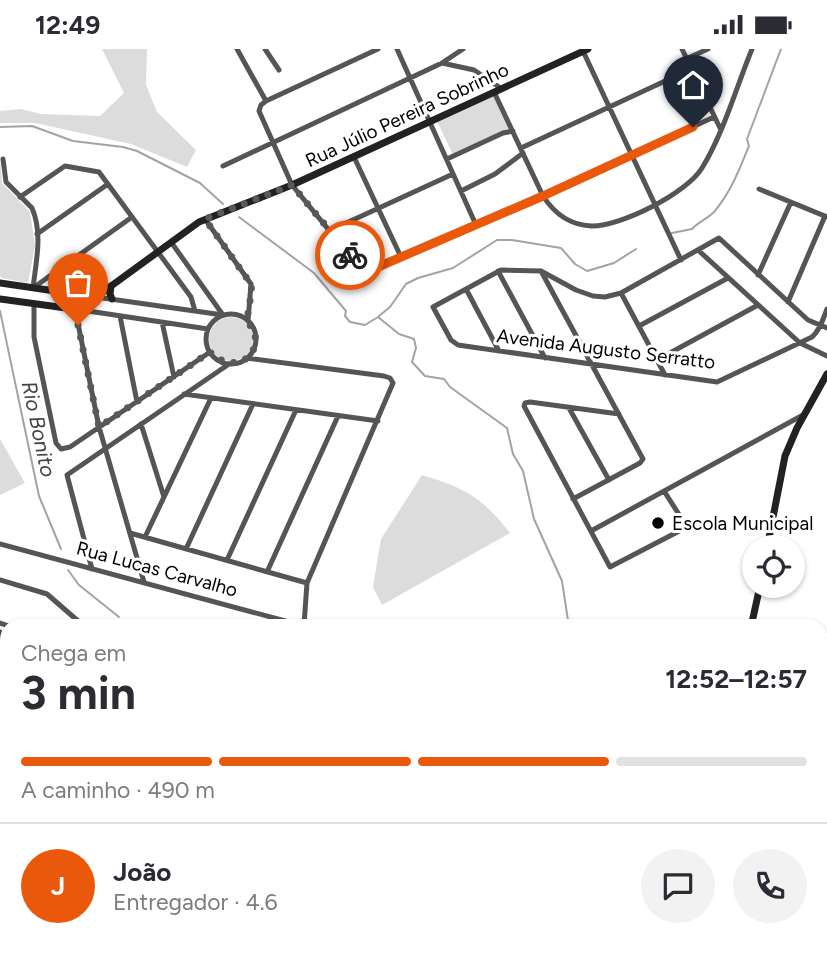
<!DOCTYPE html>
<html lang="pt">
<meta charset="utf-8">
<style>
:root{--surface:#fff;--page:#f2f2f3;--text:#2b2b33;--muted:#7c7c81;--line:#e1e1e2;--accent:#ea580c}
body{margin:0;font-family:Figtree,sans-serif;background:var(--page);color:var(--text);height:100vh;display:flex;flex-direction:column;font-size:26px;white-space:nowrap}
*{box-sizing:border-box;margin:0}
p{font-size:23px;color:var(--muted)}
.icon{flex:none;width:38px;height:38px;fill:none;stroke:currentColor;stroke-width:2;stroke-linecap:round;stroke-linejoin:round}
.map{position:relative;flex:1;overflow:hidden}
.side{position:absolute;left:0px;top:570px;width:828px;height:345px;display:flex;flex-direction:column;background:var(--surface);border-radius:21px 21px 0 0;box-shadow:0 2px 5px #0004}
.side>*{flex:none}
.fabs{position:absolute;left:742px;top:486px;display:grid;gap:14px}
.fabs a{display:grid;place-items:center;width:63px;height:63px;border-radius:50%;background:var(--surface);box-shadow:0 2px 5px #0004;font-size:35px}
.pin{position:absolute;display:grid;place-items:center;width:60px;height:60px;color:#fff;margin:-72px -30px;border-radius:50% 50% 50% 0;rotate:-45deg;box-shadow:0 0 7px #0007}
.pin .icon{rotate:45deg}
.courier{position:absolute;display:grid;place-items:center;width:70px;height:70px;margin:-35px;border:5px solid #ea580c;border-radius:50%;background:#fff;color:#222;box-shadow:0 2px 9px #0007}
.summary em{font-style:normal;font-weight:700}
.summary div{display:flex;flex-direction:column-reverse}
.summary{display:flex;align-items:center;justify-content:space-between;height:119px;padding:0 21px}
h1{font-size:46px;font-weight:700;line-height:52px}
.bar{display:grid;grid-template-columns:repeat(4,1fr);gap:10px 7px;align-content:center;height:84px;padding:0 21px}
.bar i{height:9px;border-radius:5px;background:var(--line)}
.bar .current{background:var(--accent)}
.bar p{grid-column:span 4}
.line{display:flex;align-items:center;gap:18px;padding:0 21px;border-top:2px solid var(--line)}
.line div{flex:1}
.round{display:grid;place-items:center;flex:none;width:74px;height:74px;border-radius:37px;background:var(--page)}
.status{display:flex;justify-content:space-between;align-items:center;height:49px;padding:0 35px;background:var(--surface);direction:ltr}
.status svg{height:19px;fill:currentColor}
.map>svg:first-child{display:block}
.green{fill:#dcdcdc}
.lines{fill:none;stroke-linecap:round;stroke-linejoin:round}
.stream{stroke:#a3a3a3;stroke-width:2}
.minor{stroke:#555;stroke-width:5}
.tertiary{stroke:#555;stroke-width:6}
.secondary{stroke:#222;stroke-width:7}
.done{stroke:#595959;stroke-width:7;stroke-dasharray:0 12.6}
.route{stroke:#ea580c;stroke-width:9}
.poi-dot{fill:#000;stroke:#fff;stroke-width:2.5}
.labels{text-anchor:middle;dominant-baseline:central;stroke-width:6;stroke-linejoin:round;paint-order:stroke}
.street-label{font-size:19px;fill:#000;stroke:#fff}
.poi-label{font-size:19px;fill:#000;stroke:#fff;text-anchor:start}
.water-label{font-size:21px;font-style:italic;fill:#444;stroke:#fff}
</style>
<div class="status"><b>12:49</b><svg viewBox="0 0 49 12"><path d="M0 12V9h3v3zM5 12V6h3v6zM10 12V3h3v9zM15 12V0h3v12zM26 1h20v11H26zM47 4h2v5h-2z"/></svg></div>
<div class="map">
<svg width="827" height="914" viewBox="0 0 827 914">
<rect width="100%" height="100%" fill="#fff"/>
<path class="green" d="M102 0H147L146 36 157 63 196 101 187 118 131 95 35 74H0V62L21 60 41 65 100 67 124 44Z
M493 46 509 80 453 106 437 72Z
M0 109 2 134 30 163 35 196 28 234 1 229 0 226Z
M209 290a22 22 0 1 1 44 0a22 22 0 1 1-44 0Z
M0 390 25 434 0 446Z
M422 426C465 439 482 448 510 484L382 556 373 538 381 490Z"/>
<g class="lines">
<path class="stream" d="M0 78 32 77 73 92 123 98 137 102 200 134 223 155
M239 168 314 224 346 262 345 267 350 273 365 276 378 268 399 285 414 290 416 299 412 313 425 327 444 330 450 338 507 379 513 405 523 422 534 470 562 532 569 578
M672 184 692 180C698 173 707 170 714 163 731 143 739 121 749 97L747 90 781 0
M0 262 39 447 61 500
M379 267 390 258 406 235 418 229 453 219 497 191H512L561 199 575 215 587 222 614 214 636 200
M68 521 79 536 119 568
M126 573 131 578"/>
<path class="minor" d="M237 0 266 52 261 56 259 62 292 136 364 224 543 147 714 68
M265 0 279 21
M397 0 476 176
M582 0 681 211
M682 0 720 79
M686 10 708 0
M442 14 474 21 502 40
M494 43 543 147C554 164 570 176 591 177 620 178 687 144 702 119 724 83 736 39 752 0
M266 52 378 0
M521 99 691 20
M354 108 401 208
M3 110 6 133 32 159C43 184 36 213 33 239
M447 110 503 84 513 82
M223 117 442 14 463 0
M759 140 827 168
M461 142 495 125 523 104
M20 148 65 117 99 123 191 248 195 262
M205 170 251 235 248 272
M331 181 453 125
M37 185 108 135
M171 193 223 266
M698 201 800 294 827 307
M498 222 545 309
M541 222 643 410 640 414 573 450
M758 226 791 153
M33 239 132 168
M466 240 499 302
M621 244 665 326
M96 248 223 266
M788 253 825 167
M34 254V288L56 394 61 400 70 398 210 303
M75 260 99 378 144 533
M827 260C823 270 820 281 812 288L717 333 458 296 451 291 433 258 501 221 541 222 576 241 593 247 605 248 621 244 719 189 808 271 827 279
M88 262 208 280
M206 290a25 25 0 1 1 50 0a25 25 0 1 1-50 0Z
M120 267 137 353
M162 273 174 328
M639 277 728 229
M246 309 384 327 390 329 393 334 307 534 304 576
M657 311 758 256
M184 345 378 372
M569 359 609 431
M619 365 530 353 525 354 524 357 610 518 687 478 664 442
M141 375 164 448
M591 482 803 366
M130 484 307 534
M145 488 211 349
M0 495 304 577
M186 500 253 355
M227 511 296 361
M92 520 67 426 229 315
M267 523 338 367
M0 531 47 545 85 578
M0 574 12 578
M0 583 7 629
M0 692 7 690
M0 716 7 714
M0 822 7 819"/>
<path class="tertiary" d="M0 823 7 828
M129 908V914"/>
<path class="secondary" d="M0 234 96 248
M111 237 110 245 112 250
M96 248 199 173 292 136 588 0
M0 250 88 262 96 248
M767 499 785 407 797 379 827 325
M751 578 760 537
M604 914 606 908"/>
</g>
<g class="lines">
<path class="done" d="M78 276 99 378 210 303C224 318 249 318 255 296 258 284 249 279 248 269 247 258 253 247 251 235L205 170 292 136 350 206"/>
<path class="route" d="M350 206 364 224 543 147 693 78"/>
</g>
<circle class="poi-dot" cx="658" cy="474" r="7"/>
<g class="labels">
<g class="street-label">
<text transform="translate(407 66) rotate(-25)">Rua Júlio Pereira Sobrinho</text>
<text transform="translate(606 300) rotate(7)">Avenida Augusto Serratto</text>
<text transform="translate(157 520) rotate(15)">Rua Lucas Carvalho</text>
</g>
<g class="poi-label">
<text x="672" y="474">Escola Municipal</text>
</g>
<g class="water-label">
<text transform="translate(39 380) rotate(78)">Rio Bonito</text>
</g>
</g>
</svg>
<div class="fabs">
<a><svg class="icon" aria-label="locate" viewBox="0 0 24 24"><circle cx="12" cy="12" r="6"/><path d="M12 2v4M12 18v4M2 12h4M18 12h4"/></svg></a>
</div>
<div class="pin" style="left:78px;top:276px;background:#ea580c"><svg class="icon" aria-label="bag" viewBox="0 0 24 24"><path d="M5 8h14l-1 12H6zM9 8a3 3 0 0 1 6 0"/></svg></div>
<div class="pin" style="left:693px;top:78px;background:#1f2937"><svg class="icon" aria-label="home" viewBox="0 0 24 24"><path d="M3 11l9-7 9 7M6 9v11h12V9"/></svg></div>
<div class="courier" style="left:350px;top:206px"><svg class="icon" aria-label="bike" viewBox="0 0 24 24"><circle cx="6" cy="16" r="4"/><circle cx="18" cy="16" r="4"/><path d="M6 16l4-8h5l3 8M10 8l3 8H6M13 5h3"/></svg></div>
<section class="side">
<div class="summary"><div><h1>3 min</h1><p>Chega em</p></div><em>12:52–12:57</em></div>
<div class="bar"><i class="current"></i><i class="current"></i><i class="current"></i><i></i><p>A caminho · 490 m</p></div>
<div class="line" style="height:126px"><b class="round" style="background:var(--accent);color:#fff">J</b><div><b>João</b><p>Entregador · 4.6</p></div><a class="round"><svg class="icon" aria-label="chat" viewBox="0 0 24 24"><path d="M4 5h16v11H9l-5 4z"/></svg></a><a class="round"><svg class="icon" aria-label="phone" viewBox="0 0 24 24"><path d="M5 4h4l2 5-3 2q2 4 5 5l2-3 5 2v4C11 20 4 13 5 4z"/></svg></a></div>
</section>
</div>
